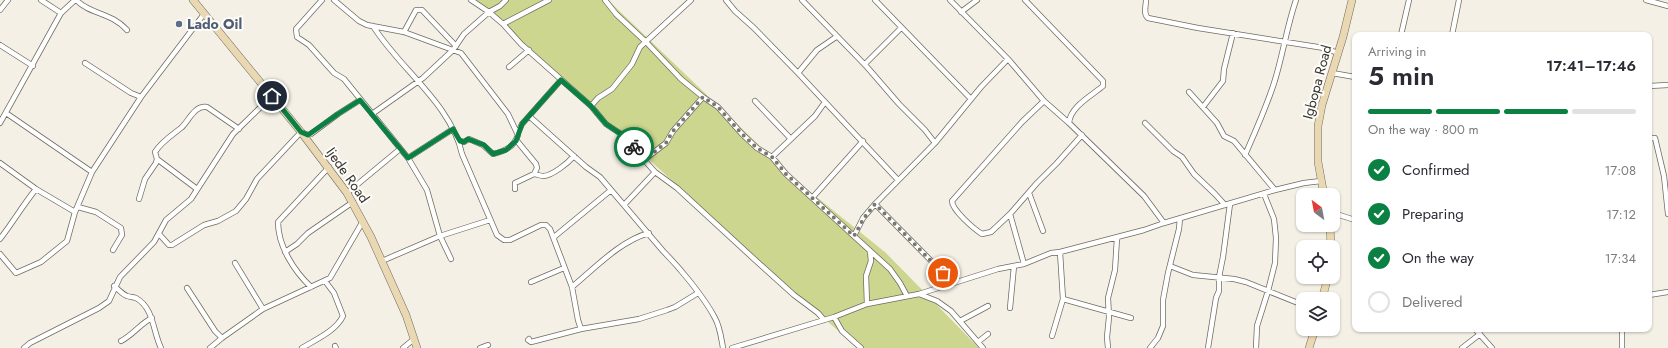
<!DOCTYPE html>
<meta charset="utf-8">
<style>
:root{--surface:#fff;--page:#f2f2f3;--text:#2b2b33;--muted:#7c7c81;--line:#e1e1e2;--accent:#0b8043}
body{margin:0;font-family:Jost,sans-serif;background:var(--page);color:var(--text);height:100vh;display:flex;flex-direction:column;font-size:15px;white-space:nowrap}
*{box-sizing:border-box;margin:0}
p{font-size:13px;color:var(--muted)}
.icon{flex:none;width:22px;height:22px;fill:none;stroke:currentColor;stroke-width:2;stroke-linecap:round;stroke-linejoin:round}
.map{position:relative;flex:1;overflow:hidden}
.side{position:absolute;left:1352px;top:32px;width:300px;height:300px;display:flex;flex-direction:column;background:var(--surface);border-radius:8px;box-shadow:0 1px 3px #0004}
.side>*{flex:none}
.needle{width:26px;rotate:328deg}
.controls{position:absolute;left:1296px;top:188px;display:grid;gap:8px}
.controls a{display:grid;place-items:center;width:44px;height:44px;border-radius:8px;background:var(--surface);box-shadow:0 1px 3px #0004;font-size:20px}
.pin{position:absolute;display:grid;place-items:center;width:34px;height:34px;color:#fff;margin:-17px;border:2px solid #fff;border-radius:50%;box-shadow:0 1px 4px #0007}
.courier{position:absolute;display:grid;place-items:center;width:40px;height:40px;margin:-20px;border:3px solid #0b8043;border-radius:50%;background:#fff;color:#222;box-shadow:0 1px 5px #0007}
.head em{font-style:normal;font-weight:600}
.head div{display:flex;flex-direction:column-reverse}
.head{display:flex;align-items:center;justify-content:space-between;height:68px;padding:0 16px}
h1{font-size:26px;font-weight:600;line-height:30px}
.bar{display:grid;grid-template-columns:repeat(4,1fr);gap:6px 4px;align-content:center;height:48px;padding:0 16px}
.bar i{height:5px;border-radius:3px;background:var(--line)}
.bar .on{background:var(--accent)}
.bar p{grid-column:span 4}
ol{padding:0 16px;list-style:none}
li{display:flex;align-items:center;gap:12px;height:44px}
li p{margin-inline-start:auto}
li .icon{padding:4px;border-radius:50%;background:var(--accent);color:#fff;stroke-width:4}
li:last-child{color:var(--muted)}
li i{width:22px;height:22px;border:2px solid var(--line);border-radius:50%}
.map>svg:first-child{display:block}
.green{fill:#ccd68f}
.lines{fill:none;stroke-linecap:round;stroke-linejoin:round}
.street-casing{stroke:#6f6b61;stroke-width:6}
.secondary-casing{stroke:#6f6b61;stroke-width:8}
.street{stroke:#fff;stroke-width:4.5}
.secondary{stroke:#ead8b3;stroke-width:7}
.done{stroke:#797770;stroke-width:4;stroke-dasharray:0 7.2}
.route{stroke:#0b8043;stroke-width:5}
.service-dot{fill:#5c6f8a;stroke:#fffdf9;stroke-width:1.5}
.labels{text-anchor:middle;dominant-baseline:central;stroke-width:4;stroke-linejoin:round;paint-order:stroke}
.service-label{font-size:14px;font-weight:bold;fill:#4e5e75;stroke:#fffdf9;text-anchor:start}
.street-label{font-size:14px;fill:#373631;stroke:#fffdf9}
</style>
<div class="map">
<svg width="1668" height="348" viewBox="0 0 1668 348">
<rect width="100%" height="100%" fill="#f4f0e5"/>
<path class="green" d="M474 0H608L793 178 886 253 979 348H858L804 301Z"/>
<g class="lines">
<defs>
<path id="street" d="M41 0 61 13
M76 0C91 15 111 12 127 30
M322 0 296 29 297 37 309 45 334 73 344 79 408 158 427 190 440 236 451 259
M334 0 359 21 367 25 404 32 461 53 508 114 518 135C514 147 505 151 493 154L483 145 469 139 464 142 460 141
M471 0 489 12 503 24 521 44 591 106 606 124 621 134 655 172 677 188 753 258 794 295 818 313 824 320
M605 0 616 14 647 43 681 79 703 97 718 107 742 134 757 148 772 157 786 174 890 269 900 283 907 296
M726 0 735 11 754 28 798 73 898 180
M802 0 867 67 899 104 925 130 935 143
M875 0 971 99
M950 0 1008 59 1044 101 1069 123 1144 196 1164 223
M1025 0 1103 81V86C1091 96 1070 107 1069 123
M1146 0C1146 6 1143 14 1148 18L1198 28 1324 48 1338 53
M1646 0 1668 6
M0 10 8 0
M961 12 977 0
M503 24 549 0
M373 26C399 68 452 105 462 154L497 235 504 240H510L541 225H546L550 229 572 287 578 320 581 329 639 319 667 310 675 307 698 293
M404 32 416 10H422L456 46
M1401 35 1409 0
M1452 35 1459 0
M0 45 33 66
M85 63 131 93 141 97
M865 64 901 28
M509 67 529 50
M798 73 817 50 836 37
M1332 73 1355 77
M1649 86 1668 85
M1189 92 1217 123 1224 136 1234 141 1275 190
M755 101 791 139
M591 106 598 98 612 89 632 64 640 47 691 0
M1203 107 1223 81 1224 69 1233 33
M6 113 92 172
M372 114 423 78 453 50 464 34 489 12 500 6 506 0
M529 116 586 167 600 177 663 251C680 268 704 297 715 318 720 327 721 337 723 348
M0 123 61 13 75 0
M1145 123 1173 151 1182 157 1194 174 1215 194 1225 205
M518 133 522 124 561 80
M1649 138H1655L1664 176 1668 214
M517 141 536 164 537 168 534 174
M1245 155C1256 130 1267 106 1275 80 1283 54 1287 26 1296 0
M772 157 815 116 825 102
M408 158 453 129
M157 159 197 189
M645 159 666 143 673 131 703 97
M0 163 36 189 75 212
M515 189V183L534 174C537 174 540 176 543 176 552 176 568 163 574 156
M347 193 400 149
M1029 193 1043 231
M813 197 863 141
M139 199 145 179 156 163 157 159 155 152C161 142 172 135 181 128 189 121 194 105 207 107L239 129
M624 205 655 172
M78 207 96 212 121 228 122 235 113 250
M1333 213 1355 220
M1010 214 991 232 982 234C974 229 952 210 952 201L1022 122 1044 101
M159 234 169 245H172L204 225 218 221 236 211 246 199 257 179 301 132 308 135 311 134 338 114 360 100
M854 236 863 218 875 204
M554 237 611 190
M0 239C13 222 23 205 36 189
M285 252 297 244 308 233 353 202
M1060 252 1063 299 1131 318
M0 254 16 273 41 262 67 241 75 212 92 172 141 97 204 14
M382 261 440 236 490 220
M235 263 263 309
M1024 264 1010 214 1037 183 1057 163 1082 135
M1170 266 1193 275 1234 279 1246 282 1303 305
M531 282 564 268
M953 283 875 204 935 143 981 87 1008 59
M114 286C118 289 122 294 127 296 130 297 133 297 136 298 154 308 153 332 161 348
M311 287C294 271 278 246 278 222L329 167
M572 287C595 268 620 241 649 233
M187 288 215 331 222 338
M919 294 937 301 951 311 983 348
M1649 295 1668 292
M867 304 866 276 871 261 870 251
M1010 308 1014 266
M834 317 842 331 861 348
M960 321 988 306
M1475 329 1492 348
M1622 329V348
M1052 336 1063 299
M529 339 528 340 531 342 581 329
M121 341C133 335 141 323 152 318
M978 342 988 334
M335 346 336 348
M24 348 30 343 99 308 109 301 120 277 154 242 166 220 191 199 233 134 272 96
M210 348 222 338 263 309 330 278 363 221
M302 348C315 340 336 331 343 316L334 293 325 281
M403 348 414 339
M480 348 488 345
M732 348 834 317 867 304 919 294 998 269 1024 264 1051 253 1060 252 1144 230 1164 223 1275 190 1304 183 1321 181
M1108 348 1107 337 1109 317 1108 298 1115 270 1117 238
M1150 348 1158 338 1163 326V300L1168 273 1179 229 1180 218
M1208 348 1216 298 1219 291V277L1223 257 1230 204
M1256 348 1257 326 1268 291 1275 263 1276 238 1274 219 1264 194
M1462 348 1480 334"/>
<path id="secondary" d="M193 0 301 132 347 193 371 237 406 315 417 348
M1324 195 1318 162V126L1322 105 1343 37 1352 0
M1330 225 1331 247
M1322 299 1328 277
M1309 348 1315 329"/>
</defs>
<use href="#street" class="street-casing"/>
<use href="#secondary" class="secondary-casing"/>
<use href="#street" class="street"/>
<use href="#secondary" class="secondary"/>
</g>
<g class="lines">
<path class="done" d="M634 147 645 159 666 143 673 131 703 97 718 107 742 134 757 148 772 157 786 174 854 236 864 218 875 204 943 273"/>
<path class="route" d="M272 96 301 132 308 135 338 114 360 100 408 158 453 129 460 141 464 142 468 139 484 145 493 154 506 150 516 141 522 124 561 80 591 106 606 124 621 134 634 147"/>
</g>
<circle class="service-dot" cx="179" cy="24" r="4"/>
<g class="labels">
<g class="service-label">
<text x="187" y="24">Lado Oil</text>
</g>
<g class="street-label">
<text transform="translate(1317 82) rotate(-75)">Igbopa Road</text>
<text transform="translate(348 175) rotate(55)">Ijede Road</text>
</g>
</g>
</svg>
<div class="controls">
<a><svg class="needle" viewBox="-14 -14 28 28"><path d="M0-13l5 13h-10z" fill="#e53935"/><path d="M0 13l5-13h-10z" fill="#7c7c81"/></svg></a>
<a><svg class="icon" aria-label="locate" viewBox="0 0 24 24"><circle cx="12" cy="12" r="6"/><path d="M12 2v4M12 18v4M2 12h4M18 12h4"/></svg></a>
<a><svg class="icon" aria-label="layers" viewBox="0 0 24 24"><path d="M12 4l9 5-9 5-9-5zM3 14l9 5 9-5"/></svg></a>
</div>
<div class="pin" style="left:943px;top:273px;background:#ea580c"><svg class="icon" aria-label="bag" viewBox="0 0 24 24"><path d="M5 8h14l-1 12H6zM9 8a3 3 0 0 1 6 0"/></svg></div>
<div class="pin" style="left:272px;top:96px;background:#1f2937"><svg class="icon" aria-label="home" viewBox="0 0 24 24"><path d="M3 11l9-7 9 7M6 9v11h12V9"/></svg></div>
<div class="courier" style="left:634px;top:147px"><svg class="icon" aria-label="bike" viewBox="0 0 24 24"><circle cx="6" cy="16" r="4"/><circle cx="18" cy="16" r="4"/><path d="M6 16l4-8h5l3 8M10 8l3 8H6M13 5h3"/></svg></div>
<section class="side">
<div class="head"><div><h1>5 min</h1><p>Arriving in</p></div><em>17:41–17:46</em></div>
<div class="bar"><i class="on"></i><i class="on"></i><i class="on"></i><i></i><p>On the way · 800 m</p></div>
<ol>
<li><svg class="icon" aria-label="check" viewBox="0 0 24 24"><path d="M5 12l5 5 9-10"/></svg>Confirmed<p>17:08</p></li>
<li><svg class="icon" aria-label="check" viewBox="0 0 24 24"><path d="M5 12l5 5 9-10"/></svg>Preparing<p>17:12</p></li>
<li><svg class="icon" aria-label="check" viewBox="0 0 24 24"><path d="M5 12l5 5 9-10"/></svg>On the way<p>17:34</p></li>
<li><i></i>Delivered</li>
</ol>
</section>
</div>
